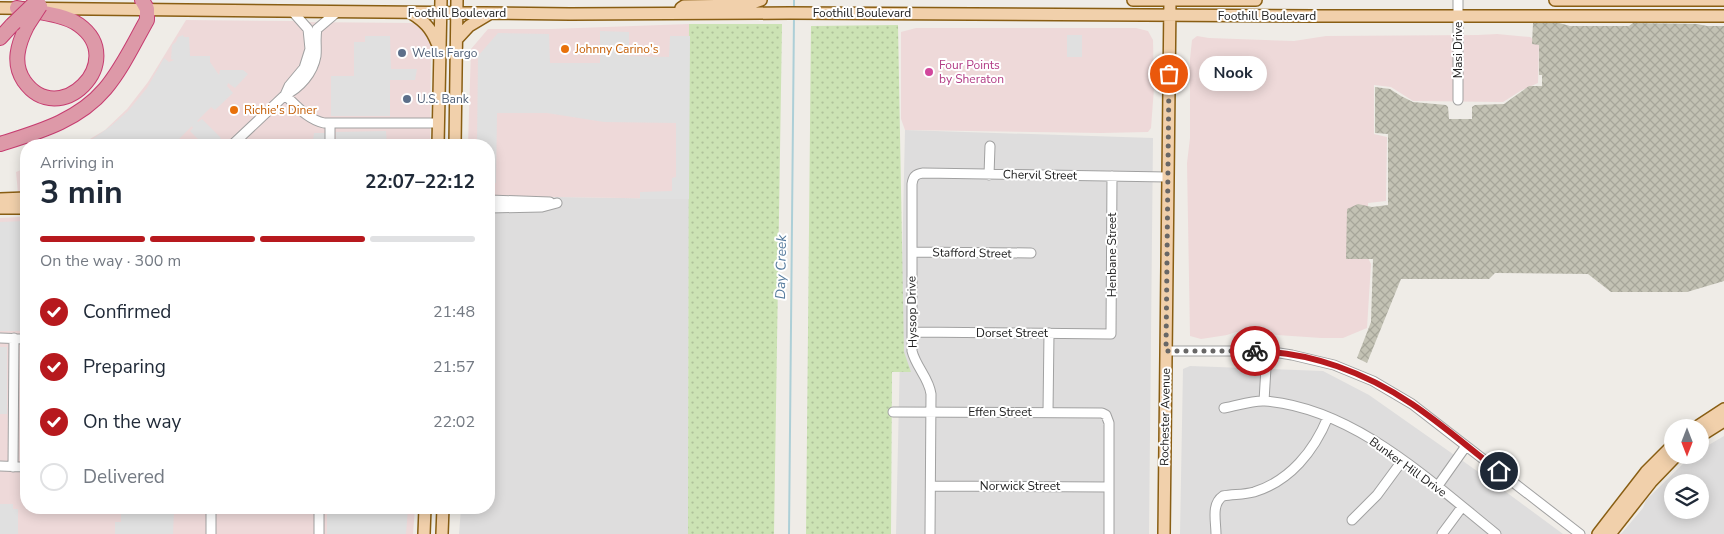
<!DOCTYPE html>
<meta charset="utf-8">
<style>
:root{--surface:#fff;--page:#f2f2f3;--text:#1f2937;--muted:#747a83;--line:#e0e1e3;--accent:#b7191e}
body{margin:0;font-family:"Nunito Sans",sans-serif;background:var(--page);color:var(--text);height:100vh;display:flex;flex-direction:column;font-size:19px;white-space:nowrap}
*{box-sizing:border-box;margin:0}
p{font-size:16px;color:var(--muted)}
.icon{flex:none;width:28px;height:28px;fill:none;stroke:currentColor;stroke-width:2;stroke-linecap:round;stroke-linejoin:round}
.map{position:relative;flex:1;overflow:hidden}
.side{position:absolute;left:20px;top:139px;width:475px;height:375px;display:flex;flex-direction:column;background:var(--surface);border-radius:20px;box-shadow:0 2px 12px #0003}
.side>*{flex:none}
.needle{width:32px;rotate:180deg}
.buttons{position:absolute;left:1664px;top:419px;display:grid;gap:10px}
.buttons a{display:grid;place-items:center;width:45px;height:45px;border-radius:50%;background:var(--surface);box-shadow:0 2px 12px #0003;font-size:25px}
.pin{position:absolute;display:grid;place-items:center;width:42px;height:42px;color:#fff;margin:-21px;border:2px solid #fff;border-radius:50%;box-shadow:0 1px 5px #0007}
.courier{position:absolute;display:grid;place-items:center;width:50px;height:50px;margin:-25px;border:4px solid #b7191e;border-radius:50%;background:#fff;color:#222;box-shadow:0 1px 6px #0007}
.bubble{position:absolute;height:35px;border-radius:18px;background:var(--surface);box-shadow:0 2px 12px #0003;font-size:16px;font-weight:700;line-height:35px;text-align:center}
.summary em{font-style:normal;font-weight:700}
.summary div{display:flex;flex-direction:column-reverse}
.summary{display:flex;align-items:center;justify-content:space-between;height:85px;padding:0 20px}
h1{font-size:32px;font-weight:700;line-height:38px}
.bar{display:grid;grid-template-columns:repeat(4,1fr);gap:8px 5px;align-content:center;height:60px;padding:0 20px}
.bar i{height:6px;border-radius:4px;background:var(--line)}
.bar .selected{background:var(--accent)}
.bar p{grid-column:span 4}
ol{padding:0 20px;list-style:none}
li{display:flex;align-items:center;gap:15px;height:55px}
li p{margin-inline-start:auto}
li .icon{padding:5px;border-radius:50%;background:var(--accent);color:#fff;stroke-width:4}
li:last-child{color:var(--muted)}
li i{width:28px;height:28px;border:2px solid var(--line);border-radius:50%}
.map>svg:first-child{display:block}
.residential{fill:#dedddd;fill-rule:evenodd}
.commercial{fill:#eed9d9}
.construction{fill:url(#construction-cross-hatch)}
.grass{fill:url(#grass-dots)}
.parking{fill:#e0e0e0}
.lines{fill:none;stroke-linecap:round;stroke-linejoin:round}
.stream{stroke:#adcfd7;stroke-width:2}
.minor-casing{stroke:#a1a1a1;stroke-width:11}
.major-casing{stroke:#895e13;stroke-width:14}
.highway-casing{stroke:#c63c70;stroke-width:16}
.minor{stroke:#fff;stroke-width:9}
.major{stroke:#f1d0ab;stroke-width:11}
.highway{stroke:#dd99a8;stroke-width:14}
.highway-bridge-casing{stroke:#c63c70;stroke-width:16;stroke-linecap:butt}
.highway-bridge{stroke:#dd99a8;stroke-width:14}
.done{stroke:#686766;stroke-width:5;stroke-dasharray:0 9}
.route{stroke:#b7191e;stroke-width:6}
.food-dot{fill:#e8710a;stroke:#fff;stroke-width:2}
.service-dot{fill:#5c6f8a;stroke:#fff;stroke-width:2}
.hotel-dot{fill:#d1479c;stroke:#fff;stroke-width:2}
.labels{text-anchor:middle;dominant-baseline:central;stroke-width:4;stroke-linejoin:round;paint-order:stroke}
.street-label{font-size:12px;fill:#202020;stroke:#fff}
.food-label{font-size:12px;fill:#c56008;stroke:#fff;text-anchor:start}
.service-label{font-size:12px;fill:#4e5e75;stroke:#fff;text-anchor:start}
.hotel-label{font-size:12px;fill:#b23c85;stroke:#fff;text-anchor:start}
.water-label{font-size:14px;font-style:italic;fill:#547a9d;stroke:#fff}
</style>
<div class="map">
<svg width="1724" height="534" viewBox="0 0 1724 534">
<defs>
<pattern id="construction-cross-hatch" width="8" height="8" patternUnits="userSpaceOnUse" patternTransform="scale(1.25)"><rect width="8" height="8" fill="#c3c2b4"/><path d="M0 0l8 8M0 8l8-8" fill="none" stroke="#a7a69a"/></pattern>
<pattern id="grass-dots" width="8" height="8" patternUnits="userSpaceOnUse" patternTransform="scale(1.25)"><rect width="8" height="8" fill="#cce3b4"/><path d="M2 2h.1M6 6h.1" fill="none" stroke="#afc29a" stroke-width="1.8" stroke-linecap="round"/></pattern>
</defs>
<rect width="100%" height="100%" fill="#efece7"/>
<path class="residential" d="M905 130 1153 138 1149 534H896Z
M489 196 689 199 688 534H459L461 508H489Z
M1190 366 1323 371 1369 395 1487 478 1563 534H1180L1183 369Z
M1724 436V534H1621L1643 508 1646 500 1691 456 1700 455V450ZM1672 482H1700V510H1672Z"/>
<path class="commercial" d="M186 20 293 21 299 22 413 23 420 25 430 37 431 45 430 145H80L105 130 127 109 148 82Z
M689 24V199L489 196V145H468L471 49 488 29H551Z
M916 28H1136L1148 31 1153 40 1154 88 1151 128 1148 132 1101 133 905 130 901 119V32Z
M1497 34 1530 37 1539 43 1538 83 1522 90 1503 102 1413 101 1391 87 1374 85V134L1387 137 1386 201 1368 203V258L1371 264 1367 328 1343 338H1321L1236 332 1227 335 1201 339 1190 336 1187 163 1190 138V59L1192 40 1197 36 1209 38 1294 41 1326 36 1478 35Z
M26 168V193H18L16 172Z
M21 217H26V508H415L413 534H0V218Z"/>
<path class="construction" d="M1533 23H1559L1570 26H1629L1633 23 1697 24 1707 26H1724V281L1687 292H1611L1588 274 1495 273 1489 279H1401L1367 363 1357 358 1371 322 1373 259H1346L1347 209 1358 204 1372 207 1388 205V134L1375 133V87L1390 89 1401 96 1413 102 1446 105 1448 107 1449 119H1472V107L1475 105 1504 104 1529 86H1542V75H1539V45L1532 44Z"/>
<path class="grass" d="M689 24H782L774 534H688Z
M898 25 904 352 911 372H892L891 534H806L811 26Z"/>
<path class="parking" d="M600 31 629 32V56L669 57 670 36H690L689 199H640V192L672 191V178L676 177V123L604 122 547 113H497L496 183H489V145H477L478 56 498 33 549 34 550 63H600Z
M183 35 184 37H189L190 56H210V62L219 75 220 70H243L248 74 235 88 228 83 227 86 233 93 215 110 211 107 197 121 198 122 202 119 221 138 214 145H204L190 131 193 128 192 126 173 145H84L111 126 128 111 147 88 164 58 169 62 174 60 171 59 172 45 176 42 178 37Z
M1067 35H1082V57H1067Z
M365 36H390L391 69H417L415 80H390V116H331V76H354V42H365Z
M386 131 387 145H336V132Z
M314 133H325V145H260V140H313Z
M26 221V331H0V222Z
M0 347H7V414H0Z
M0 504H13V509H18V534H0Z
M121 508H168V510H174L173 534H115V522H121Z
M327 508H408L406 534H327Z"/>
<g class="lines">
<path class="stream" d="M794 9V0
M789 534 794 16"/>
<defs>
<path id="minor" d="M1458 0V100
M285 95C297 106 307 119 324 123H438
M285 95 289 86 304 68 310 49 308 29 293 12
M330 124V145
M232 145 285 95C300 88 313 73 316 56 317 47 315 38 317 29L337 12
M989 175 990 146
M489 200 550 202
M489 208 542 207 557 203
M912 252 1031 253
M912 332 1111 334 1112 176
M0 338 26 339
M1166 351H1267L1292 355 1334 365 1373 381 1412 404 1580 534
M1264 401 1267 351
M1224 408C1237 406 1252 400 1265 401 1354 408 1430 481 1496 534
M893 412 1102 413 1106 415 1109 423V534
M1048 412 1049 333
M0 466 26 467
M13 467 14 338
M931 486 1109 487
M1437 487 1466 446
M211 508V534
M1352 520 1377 495 1402 461
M319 534V508
M930 534 931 394C929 378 916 367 912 351V184C913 177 915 174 923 173L1167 177
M1216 534C1216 521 1211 504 1223 496 1233 494 1243 495 1254 492 1290 481 1314 451 1328 417
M1442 534 1462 507"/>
<path id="major" d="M1133 0H1256
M1555 0H1724
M0 8 570 14 790 13 1313 16H1724
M680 12 681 8 684 6 746 5 761 0
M411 13C424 21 431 28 437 43
M457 39 469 26 489 14
M438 145 441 0
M455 145 457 0
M0 199 26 198
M0 208H26
M1695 428 1724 409
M1700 436 1724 421
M424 534 425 508
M442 534 443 508
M1164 534 1170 0
M1598 534 1646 472 1672 446
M1610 534 1651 482 1677 455"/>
<path id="highway" d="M17 8C35 12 64 14 79 25 129 61 59 131 24 81 12 63 18 44 27 26
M0 38 12 25
M0 144C38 132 78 121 105 89 122 69 134 43 147 20V9L142 0"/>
</defs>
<use href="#minor" class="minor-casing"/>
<use href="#major" class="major-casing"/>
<use href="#highway" class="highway-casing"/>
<use href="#minor" class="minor"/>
<use href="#major" class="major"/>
<use href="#highway" class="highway"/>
<defs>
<path id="highway-bridge" d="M12 25 38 0
M27 26 40 6"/>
</defs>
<use href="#highway-bridge" class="highway-bridge-casing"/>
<use href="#highway-bridge" class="highway-bridge"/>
</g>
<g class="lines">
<path class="done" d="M1169 74 1166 351H1255"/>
<path class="route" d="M1255 351C1311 352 1366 373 1412 404 1442 424 1470 449 1499 471"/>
</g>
<g class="food-dot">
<circle cx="565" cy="49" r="5"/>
<circle cx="234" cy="110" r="5"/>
</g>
<g class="service-dot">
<circle cx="402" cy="53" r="5"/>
<circle cx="407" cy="99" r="5"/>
</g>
<circle class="hotel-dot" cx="929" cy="72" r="5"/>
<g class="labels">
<g class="street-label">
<text x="457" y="13">Foothill Boulevard</text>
<text x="862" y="13">Foothill Boulevard</text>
<text x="1267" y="16">Foothill Boulevard</text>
<text transform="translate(1458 50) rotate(-90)">Masi Drive</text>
<text transform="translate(1040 175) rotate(1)">Chervil Street</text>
<text transform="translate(972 253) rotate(1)">Stafford Street</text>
<text transform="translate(1112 255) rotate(-90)">Henbane Street</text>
<text transform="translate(912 312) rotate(-91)">Hyssop Drive</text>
<text x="1012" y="333">Dorset Street</text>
<text x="1000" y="412">Effen Street</text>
<text transform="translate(1165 417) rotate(-89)">Rochester Avenue</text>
<text transform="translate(1408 467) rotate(36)">Bunker Hill Drive</text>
<text x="1020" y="486">Norwick Street</text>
</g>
<g class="food-label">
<text x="575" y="49">Johnny Carino's</text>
<text x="244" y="110">Richie's Diner</text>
</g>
<g class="service-label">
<text x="412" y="53">Wells Fargo</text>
<text x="417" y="99">U.S. Bank</text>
</g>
<g class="hotel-label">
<text x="939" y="65">Four Points<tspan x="939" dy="14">by Sheraton</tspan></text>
</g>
<g class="water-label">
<text transform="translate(781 267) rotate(-89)">Day Creek</text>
</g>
</g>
</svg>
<div class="buttons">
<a><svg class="needle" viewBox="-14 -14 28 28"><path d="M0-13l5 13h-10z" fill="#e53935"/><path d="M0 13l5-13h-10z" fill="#747a83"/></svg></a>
<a><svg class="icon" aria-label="layers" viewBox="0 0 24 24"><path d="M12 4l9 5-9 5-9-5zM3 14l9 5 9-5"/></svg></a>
</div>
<div class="pin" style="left:1169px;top:74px;background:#ea580c"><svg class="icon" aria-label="bag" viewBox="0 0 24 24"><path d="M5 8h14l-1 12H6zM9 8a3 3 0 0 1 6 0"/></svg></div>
<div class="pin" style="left:1499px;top:471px;background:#1f2937"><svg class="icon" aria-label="home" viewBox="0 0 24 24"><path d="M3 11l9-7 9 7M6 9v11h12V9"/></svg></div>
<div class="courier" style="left:1255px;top:351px"><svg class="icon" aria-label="bike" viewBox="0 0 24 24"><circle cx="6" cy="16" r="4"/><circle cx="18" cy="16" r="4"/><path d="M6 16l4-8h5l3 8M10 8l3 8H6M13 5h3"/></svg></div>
<div class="bubble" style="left:1199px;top:56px;width:68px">Nook</div>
<section class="side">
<div class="summary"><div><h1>3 min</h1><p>Arriving in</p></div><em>22:07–22:12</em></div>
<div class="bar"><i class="selected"></i><i class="selected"></i><i class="selected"></i><i></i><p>On the way · 300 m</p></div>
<ol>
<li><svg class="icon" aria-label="check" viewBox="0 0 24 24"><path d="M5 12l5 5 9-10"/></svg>Confirmed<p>21:48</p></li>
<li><svg class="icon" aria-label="check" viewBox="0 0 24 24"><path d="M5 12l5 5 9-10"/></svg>Preparing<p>21:57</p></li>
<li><svg class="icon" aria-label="check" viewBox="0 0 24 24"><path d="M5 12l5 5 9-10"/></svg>On the way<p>22:02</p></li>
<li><i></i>Delivered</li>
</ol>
</section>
</div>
